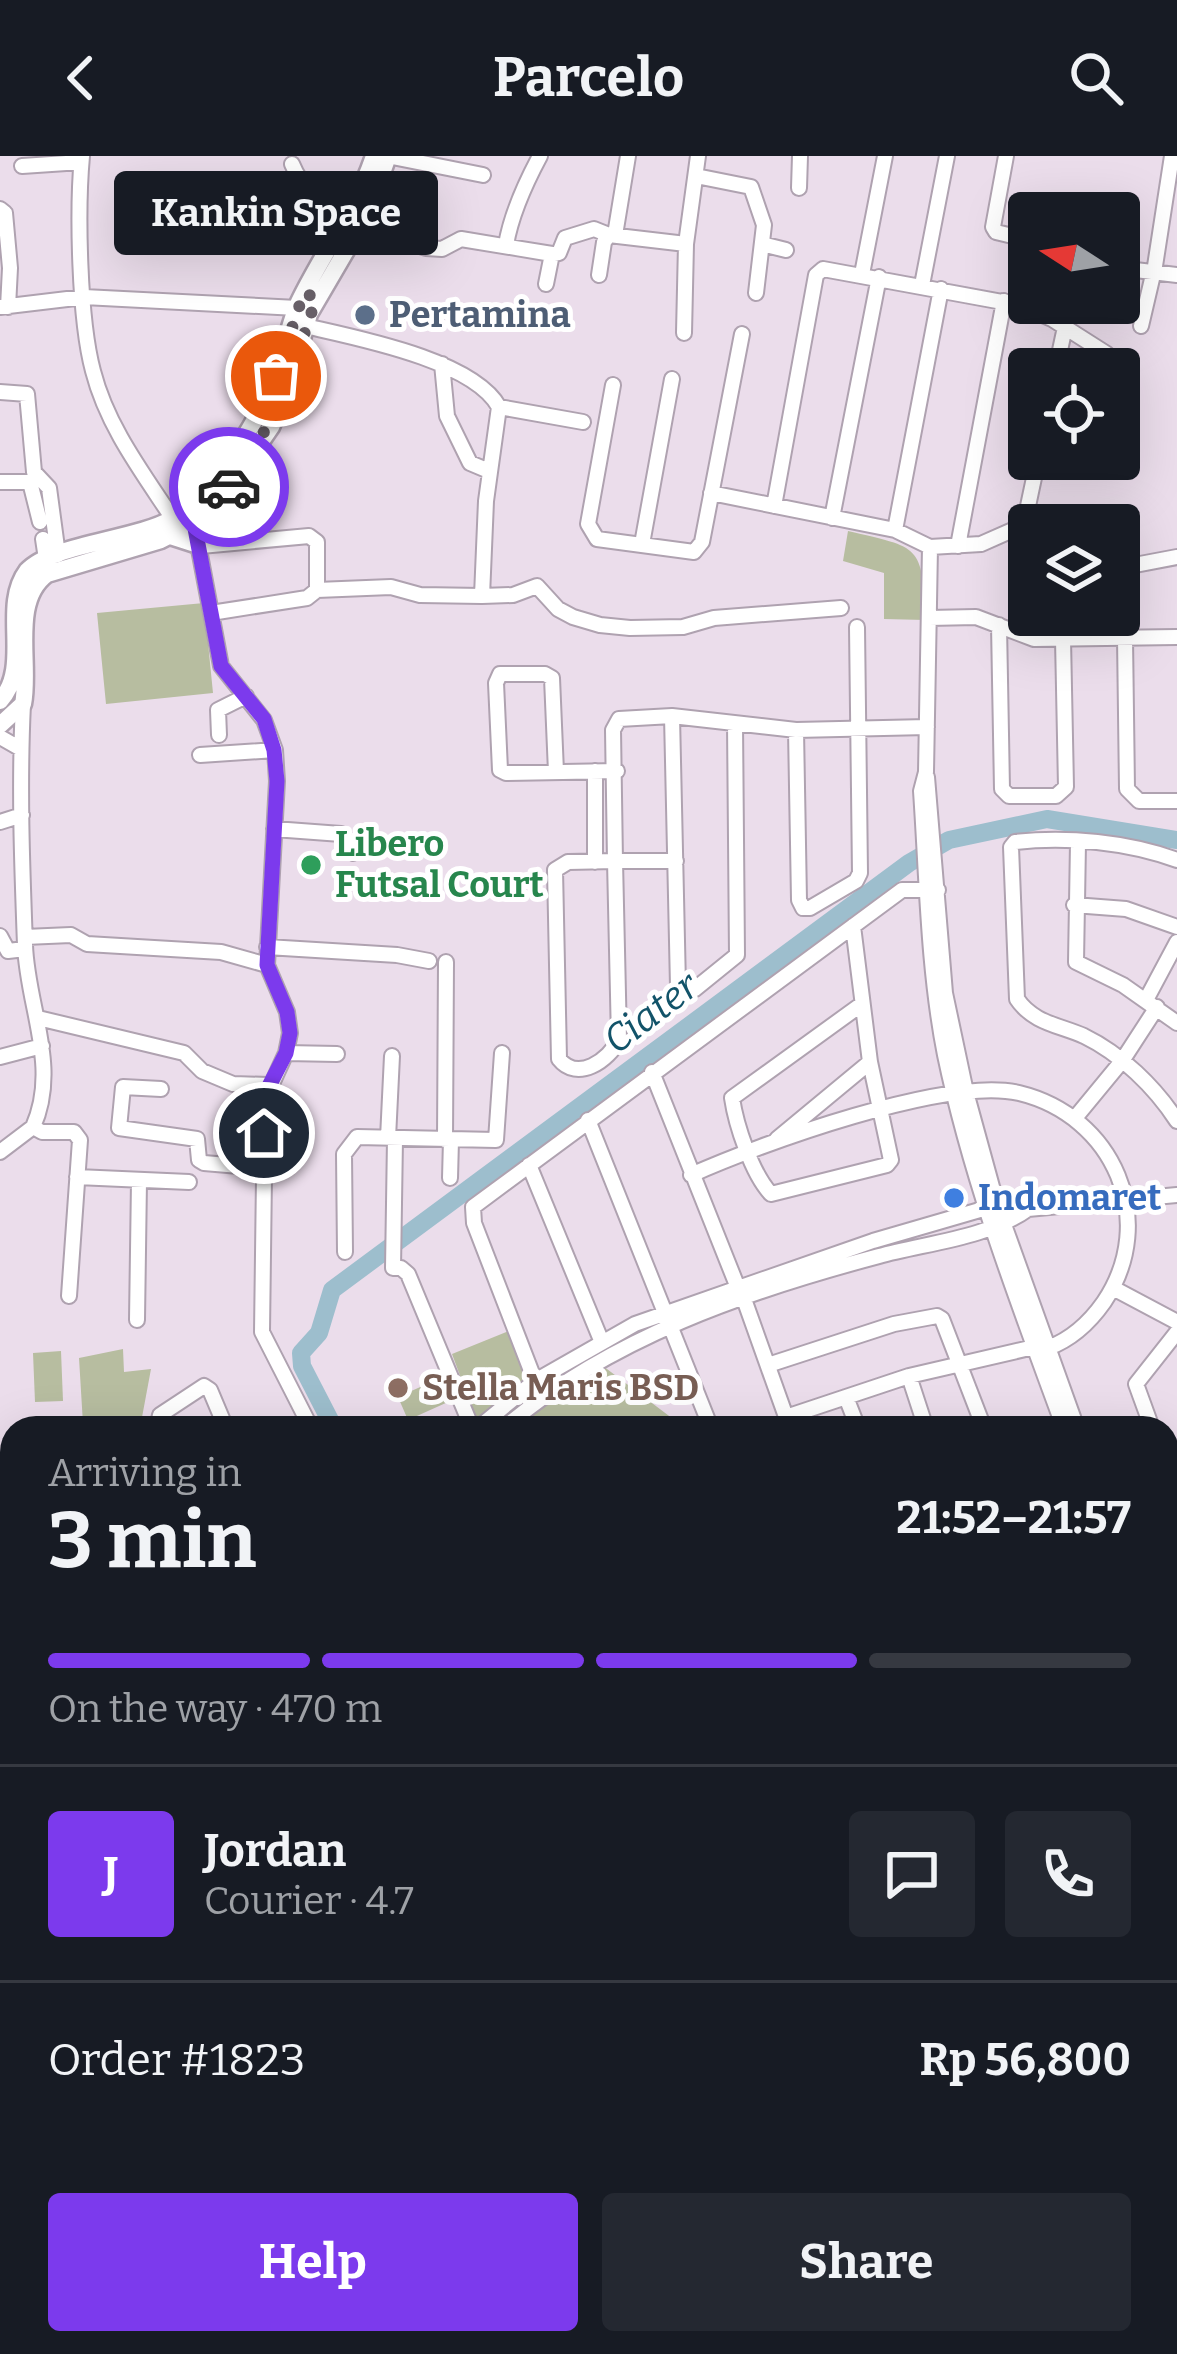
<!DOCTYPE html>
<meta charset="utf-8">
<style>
:root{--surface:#171b24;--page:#242831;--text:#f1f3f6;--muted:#9ea1a6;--line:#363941;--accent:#7c3aed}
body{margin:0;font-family:Bitter,serif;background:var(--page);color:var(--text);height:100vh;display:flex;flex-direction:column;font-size:45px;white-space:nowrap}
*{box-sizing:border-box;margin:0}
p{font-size:39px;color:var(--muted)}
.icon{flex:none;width:66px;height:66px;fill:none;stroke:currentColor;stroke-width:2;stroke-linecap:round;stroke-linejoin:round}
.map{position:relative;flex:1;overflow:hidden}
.side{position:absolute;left:0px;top:1260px;width:1179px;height:939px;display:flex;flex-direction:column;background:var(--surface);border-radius:36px 36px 0 0;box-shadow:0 12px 48px #0002}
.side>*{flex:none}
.needle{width:78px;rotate:282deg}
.fabs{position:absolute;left:1008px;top:36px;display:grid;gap:24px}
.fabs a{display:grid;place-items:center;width:132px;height:132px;border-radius:12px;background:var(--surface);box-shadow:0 12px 48px #0002;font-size:60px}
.pin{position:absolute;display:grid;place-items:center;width:102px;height:102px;color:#fff;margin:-51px;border:6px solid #fff;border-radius:50%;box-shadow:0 3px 12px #0007}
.courier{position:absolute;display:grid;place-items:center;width:120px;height:120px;margin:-60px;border:9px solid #7c3aed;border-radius:50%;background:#fff;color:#222;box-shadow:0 3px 15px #0007}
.bubble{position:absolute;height:84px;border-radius:12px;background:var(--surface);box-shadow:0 12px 48px #0002;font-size:39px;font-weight:700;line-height:84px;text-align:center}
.overview em{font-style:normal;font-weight:700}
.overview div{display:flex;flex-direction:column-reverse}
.overview{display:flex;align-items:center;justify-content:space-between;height:204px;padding:0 48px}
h1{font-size:78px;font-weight:700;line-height:90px}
.bar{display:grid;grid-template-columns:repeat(4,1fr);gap:18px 12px;align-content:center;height:144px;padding:0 48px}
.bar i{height:15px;border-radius:9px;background:var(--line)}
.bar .current{background:var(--accent)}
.bar p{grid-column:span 4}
.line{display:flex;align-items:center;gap:30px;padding:0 48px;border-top:3px solid var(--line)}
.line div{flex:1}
.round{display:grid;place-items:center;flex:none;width:126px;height:126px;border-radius:12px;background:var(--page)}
.primary-button{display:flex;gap:24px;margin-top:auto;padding:24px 48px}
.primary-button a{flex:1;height:138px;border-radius:12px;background:var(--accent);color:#fff;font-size:48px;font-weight:700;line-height:138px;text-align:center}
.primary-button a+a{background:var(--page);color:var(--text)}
header{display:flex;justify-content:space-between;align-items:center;height:156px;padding:0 48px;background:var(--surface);font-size:54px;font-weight:700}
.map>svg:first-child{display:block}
.green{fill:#b7bda0}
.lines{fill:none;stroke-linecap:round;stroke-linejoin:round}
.river{stroke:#9dbecd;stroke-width:18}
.minor-casing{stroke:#afa2b0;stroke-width:18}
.major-casing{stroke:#afa2b0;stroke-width:21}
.minor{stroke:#fff;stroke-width:14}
.major{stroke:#fff;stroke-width:16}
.done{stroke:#686068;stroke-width:12;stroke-dasharray:0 21.6}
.route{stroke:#7c3aed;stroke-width:15}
.service-dot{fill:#5c6f8a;stroke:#fff;stroke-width:4.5}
.leisure-dot{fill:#2e9e5b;stroke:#fff;stroke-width:4.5}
.shop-dot{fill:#3f7fe0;stroke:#fff;stroke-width:4.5}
.education-dot{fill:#8d6e63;stroke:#fff;stroke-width:4.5}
.labels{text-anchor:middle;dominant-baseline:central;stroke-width:10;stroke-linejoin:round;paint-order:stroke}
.service-label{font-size:36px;font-weight:bold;fill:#4e5e75;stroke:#fff;text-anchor:start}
.leisure-label{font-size:36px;font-weight:bold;fill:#27864d;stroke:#fff;text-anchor:start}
.shop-label{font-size:36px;font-weight:bold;fill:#366cbe;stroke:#fff;text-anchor:start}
.education-label{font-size:36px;font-weight:bold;fill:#785e54;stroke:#fff;text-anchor:start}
.water-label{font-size:39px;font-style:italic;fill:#125369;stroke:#fff}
</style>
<header><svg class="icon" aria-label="back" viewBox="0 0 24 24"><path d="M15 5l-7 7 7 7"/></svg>Parcelo<svg class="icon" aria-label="search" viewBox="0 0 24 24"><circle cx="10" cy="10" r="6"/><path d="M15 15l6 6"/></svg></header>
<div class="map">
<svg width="1177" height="2198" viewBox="0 0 1177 2198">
<rect width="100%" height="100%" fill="#ebddeb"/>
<path class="green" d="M848 375C920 392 923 388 925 464L884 463V417L843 405Z
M204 447 213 537 106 548 97 457Z
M511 1174 528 1224 481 1261 475 1260 452 1198Z
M123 1193 124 1216 151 1213 140 1272 83 1268 79 1202Z
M61 1195 63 1245 35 1246 33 1197Z
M603 1210 685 1272H511L528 1256Z
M438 1223 448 1246 408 1264 398 1241Z"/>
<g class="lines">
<path class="river" d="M334 1272 302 1210 301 1197 319 1177 332 1134 909 707 949 684 1047 663 1177 684
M0 1797 12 1793"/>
<defs>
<path id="minor" d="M82 0C77 54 79 163 93 215 107 270 142 316 173 363
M387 0 483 19
M1006 0 993 71 996 76 1029 84
M292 8C307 44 322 37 356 48
M22 10 81 6
M696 20 751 31 764 69 756 137
M799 32 800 0
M0 53 5 57 10 112 8 151
M361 70 426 92 442 93 461 83 552 98
M615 79 628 0
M762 88 786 94
M506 89C511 59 525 28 540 0
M1119 112 1177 119
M862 118 885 0
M599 119 604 86 609 79 686 88 698 0
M546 128 552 98 559 97 565 82 594 73 609 79
M922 129 947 0
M0 151 84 141 297 152
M305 170C357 182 473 204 499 251L486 345 482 440
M1141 170 1155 110 1172 0
M684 177 686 88
M442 208 447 260 470 307 489 315
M1056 213 1065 171
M613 229 588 368 597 383 694 396 702 386 742 178
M0 236 27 238 34 316 49 332 58 399
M499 251 583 266
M0 326H30L40 366
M711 337 895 374 930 391 981 388 1024 369 1038 303
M774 350 816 119 823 113 1019 149 1052 163 1107 198 1114 213
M832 362 879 121
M194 367 221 510 264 564 275 594 277 625 267 809 287 856 290 877 286 897 265 943 262 1176 311 1272
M895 374 941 133
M43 383 46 403
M642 388 672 223
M201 390 309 380 317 386V434L391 431 420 439 482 440 513 439 537 430 558 453 573 461 600 469 630 472 683 471 714 462 841 452
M958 390 1004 145
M930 391 926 616 921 635C927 722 928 813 945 899 972 1028 1019 1149 1064 1272
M1119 412 1177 401
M211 457 307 442 317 434
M929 462 976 461 1034 483 1177 481
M999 469 1002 633 1009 640H1056L1066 631 1063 483
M1125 482 1127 633 1139 645H1177
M672 560 678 830 683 837 695 833 737 799 735 567
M796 574 799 744 803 752H810L856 725 860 717 857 471
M219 579 218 554 246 540
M0 581 21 593
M200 599 275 594
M556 616 552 522 545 518H500L496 527 500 614 506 617 617 615
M927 621 945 837 966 936 997 1049 1077 1272
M0 666 22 659
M274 673 341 678 353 697
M1078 687 1076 806 1123 829 1177 867
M1177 704C1128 686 1067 680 1015 686L1011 691 1017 843C1033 867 1059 869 1084 880 1121 898 1155 931 1177 965
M615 705 619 883C609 905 577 926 559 903L555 714 568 706Z
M676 705H615L613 574 619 563 672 560 796 574 927 571
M595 706V615
M1074 749 1126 753 1177 771
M853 770 870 906 891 1004 887 1009 771 1038C752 1018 736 969 732 942L862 848
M0 780 8 795 25 793
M25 781 71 779 87 788 221 796 267 809
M267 791 397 799 429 805
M1146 844 1177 786
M38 862 184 897 202 915 233 928 268 929
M286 897 337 898
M0 901 42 890
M652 916 738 1132
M161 933 123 931 119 972 197 983 199 1004 204 1007 263 1012
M1075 962 1122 905 1157 851
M588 964 711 1272
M33 971 42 976H74L80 984 69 1140
M388 982 392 900
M395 983 393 1112H401L408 1118 472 1272
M777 983 870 906
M445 984 446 806
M0 996 33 971C60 911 27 850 25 789 22 709 19 629 23 548
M529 1009 601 1184
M691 1019C760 988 947 920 1019 937 1114 960 1159 1064 1104 1146 1090 1166 1072 1183 1048 1192
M77 1021 189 1026
M450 1022 451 984
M345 1096 344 998 357 981 496 984 502 897
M1113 1132 1177 1166
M744 1143 790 1272
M137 1164 139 1025
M768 1209 894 1168 937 1160 942 1163 984 1272
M909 1220 924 1266 918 1272
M535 1225 474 1067 473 1051 902 734H938
M846 1241 858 1272
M786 1261 909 1220 1034 1191
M157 1272 160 1259 204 1230 210 1234 226 1272
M478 1272 535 1225 635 1168 873 1085 997 1049 1028 1053 1177 1039
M504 1272C609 1182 747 1135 879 1100 926 1087 988 1082 1028 1053
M1152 1272 1136 1228 1177 1176
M1167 1312 1173 1329
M0 1383 12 1374
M0 1403 12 1412
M0 1486 12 1494
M1167 1534 1177 1564
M1167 1569 1177 1599
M0 1586 12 1562
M1167 1666 1177 1664
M0 1679 12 1669
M0 1772 12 1769
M0 1788 12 1785
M0 1972 12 1975
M1167 2137 1177 2138
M2 2160 11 2127
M572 2187 575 2198
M1058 2187V2198
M0 2195 20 2198
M67 2198 68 2187
M138 2198 142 2187
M218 2198 219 2187
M280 2198V2187
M345 2198 346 2187
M405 2198 408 2187"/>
<path id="major" d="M170 380 201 390
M0 545C32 510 0 451 27 415 52 388 136 384 172 363 212 339 257 267 274 224 284 199 288 171 299 146 323 96 356 54 374 0
M0 569 23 548C31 508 10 445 47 418L161 384 194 367 229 332 271 271 289 229 309 158 368 57 388 0
M1167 1979 1177 1976
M1167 1998 1177 1996
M658 2198 686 2187
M718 2198 743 2187"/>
</defs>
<use href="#minor" class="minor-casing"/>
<use href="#major" class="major-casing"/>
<use href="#minor" class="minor"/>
<use href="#major" class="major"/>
</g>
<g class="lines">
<path class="done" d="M229 331 280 251 316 143 304 136 276 220"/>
<path class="route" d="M229 331 194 367 221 510 264 563 274 594 277 625 267 809 287 856 290 877 286 897 266 936 264 977"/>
</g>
<circle class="service-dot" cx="365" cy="159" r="12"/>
<circle class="leisure-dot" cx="311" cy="709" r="12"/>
<circle class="shop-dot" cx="954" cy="1042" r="12"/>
<circle class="education-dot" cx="398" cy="1232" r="12"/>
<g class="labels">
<g class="service-label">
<text x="389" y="159">Pertamina</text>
</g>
<g class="leisure-label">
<text x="335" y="688">Libero<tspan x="335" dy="41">Futsal Court</tspan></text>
</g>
<g class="shop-label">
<text x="978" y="1042">Indomaret</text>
</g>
<g class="education-label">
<text x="422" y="1232">Stella Maris BSD</text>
</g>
<g class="water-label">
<text transform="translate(651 857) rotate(-37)">Ciater</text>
</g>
</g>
</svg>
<div class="fabs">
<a><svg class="needle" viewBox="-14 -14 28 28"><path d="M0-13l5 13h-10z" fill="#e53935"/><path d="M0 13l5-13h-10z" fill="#9ea1a6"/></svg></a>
<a><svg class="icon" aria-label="locate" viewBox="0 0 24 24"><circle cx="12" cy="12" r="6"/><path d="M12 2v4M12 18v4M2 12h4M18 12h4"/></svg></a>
<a><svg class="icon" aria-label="layers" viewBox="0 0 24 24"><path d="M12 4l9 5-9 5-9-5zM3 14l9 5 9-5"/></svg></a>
</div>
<div class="pin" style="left:276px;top:220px;background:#ea580c"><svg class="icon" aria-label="bag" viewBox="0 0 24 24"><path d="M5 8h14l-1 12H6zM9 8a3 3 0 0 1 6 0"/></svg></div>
<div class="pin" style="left:264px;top:977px;background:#1f2937"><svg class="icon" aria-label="home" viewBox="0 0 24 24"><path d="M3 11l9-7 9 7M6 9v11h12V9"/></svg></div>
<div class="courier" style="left:229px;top:331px"><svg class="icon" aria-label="car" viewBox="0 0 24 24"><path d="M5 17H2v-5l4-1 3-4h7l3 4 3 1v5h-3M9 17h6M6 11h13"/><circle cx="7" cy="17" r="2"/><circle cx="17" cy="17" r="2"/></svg></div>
<div class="bubble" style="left:114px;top:15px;width:324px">Kankin Space</div>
<section class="side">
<div class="overview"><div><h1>3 min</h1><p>Arriving in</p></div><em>21:52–21:57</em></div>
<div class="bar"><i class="current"></i><i class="current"></i><i class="current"></i><i></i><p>On the way · 470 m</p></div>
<div class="line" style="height:216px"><b class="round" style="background:var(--accent);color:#fff">J</b><div><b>Jordan</b><p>Courier · 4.7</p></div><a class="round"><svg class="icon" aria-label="chat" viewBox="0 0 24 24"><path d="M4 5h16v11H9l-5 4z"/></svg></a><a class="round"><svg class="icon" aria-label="phone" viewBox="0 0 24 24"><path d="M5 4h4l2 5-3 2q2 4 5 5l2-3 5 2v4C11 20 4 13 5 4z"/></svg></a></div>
<div class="line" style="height:156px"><div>Order #1823</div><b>Rp 56,800</b></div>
<div class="primary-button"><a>Help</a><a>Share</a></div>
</section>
</div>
